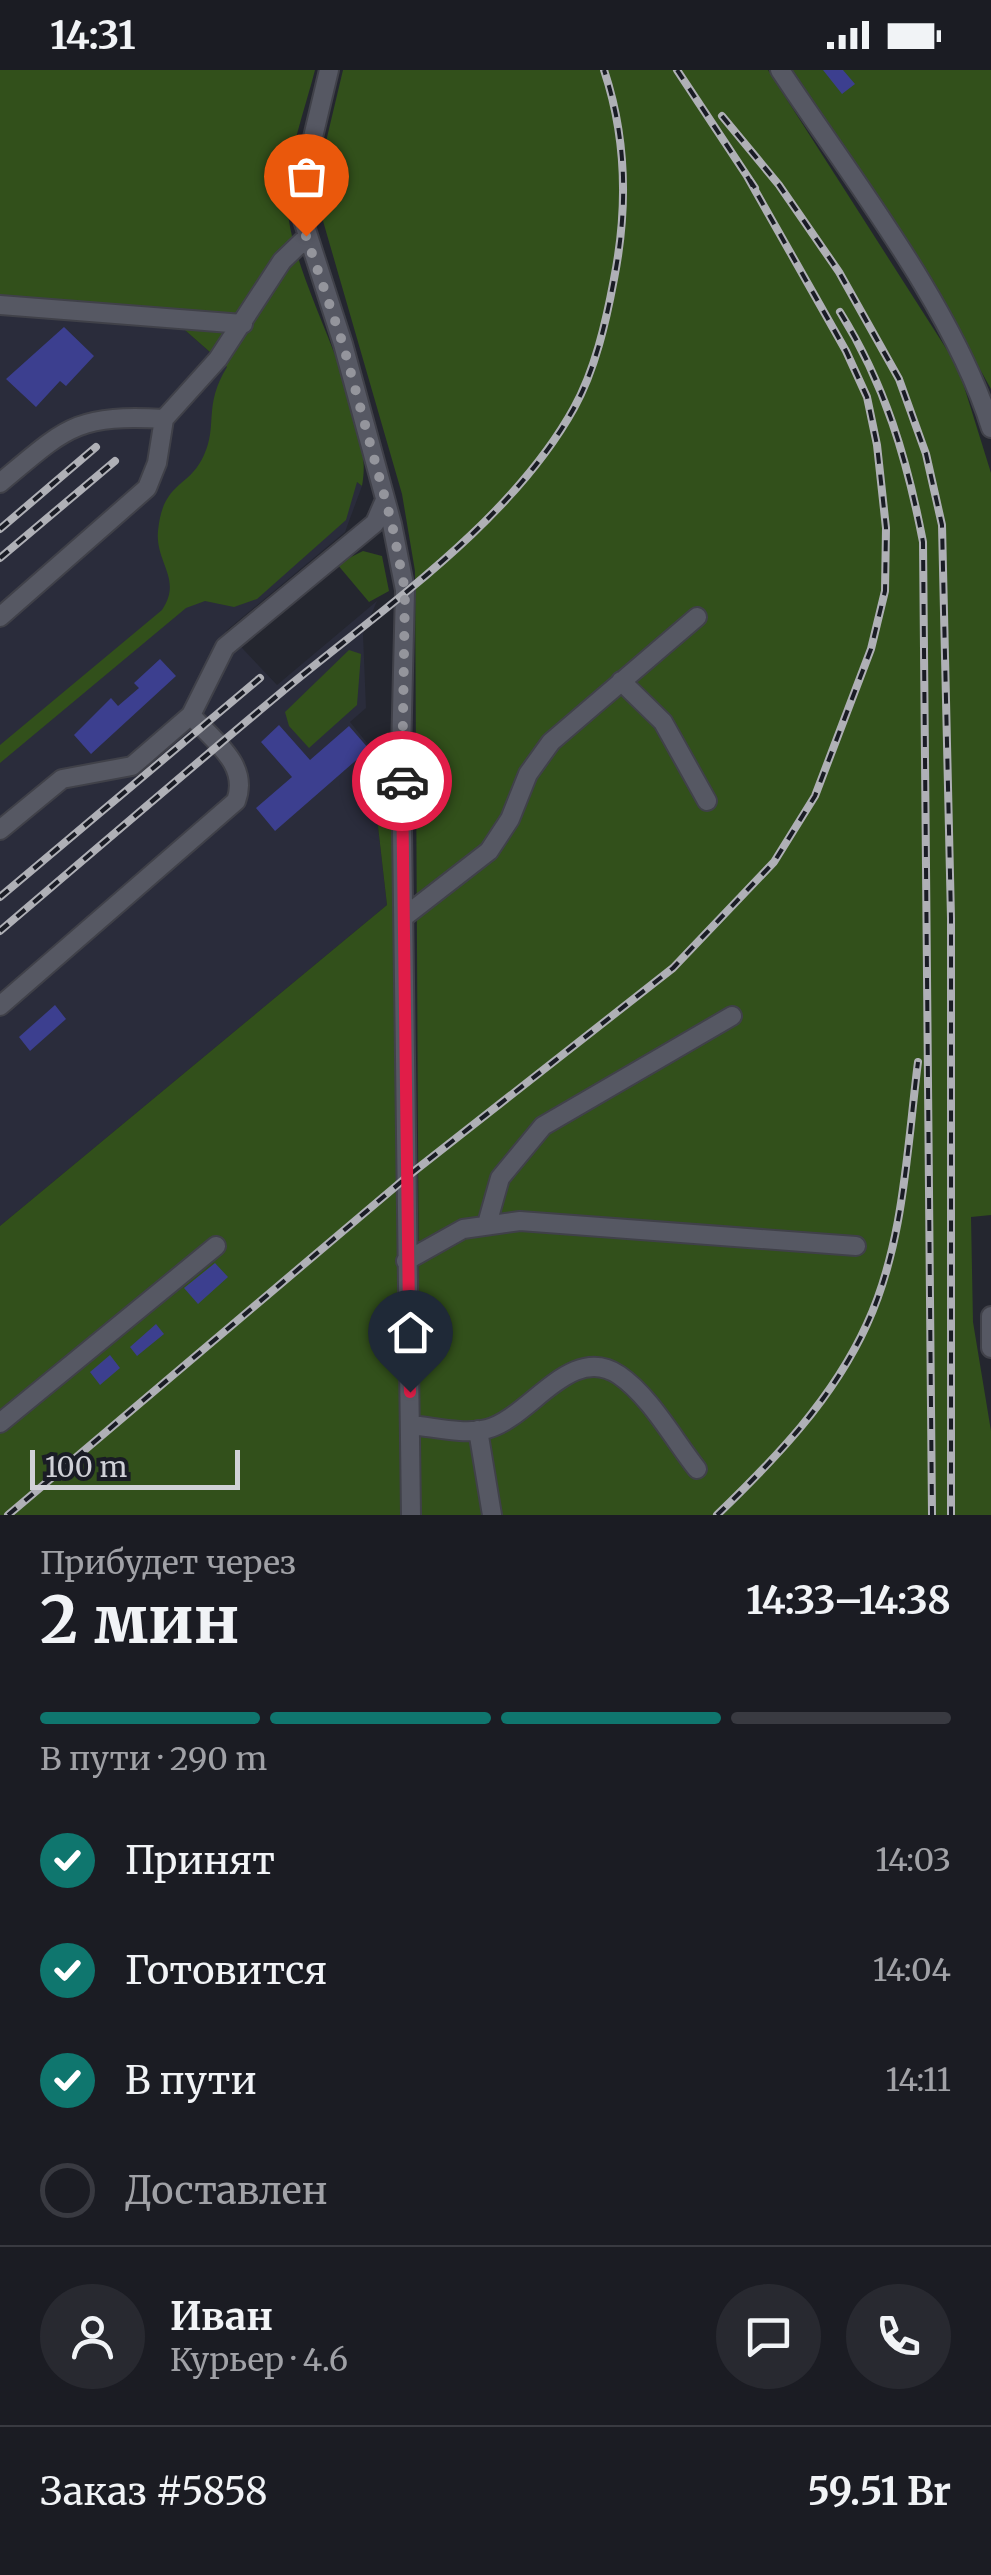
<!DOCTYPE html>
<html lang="ru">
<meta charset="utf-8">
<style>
:root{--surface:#1b1c23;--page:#282930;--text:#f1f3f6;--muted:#a0a1a6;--line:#393a41;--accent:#0f766e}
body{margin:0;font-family:Merriweather,serif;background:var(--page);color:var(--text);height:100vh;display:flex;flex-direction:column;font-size:38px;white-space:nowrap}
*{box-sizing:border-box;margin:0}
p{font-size:32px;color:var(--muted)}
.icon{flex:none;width:55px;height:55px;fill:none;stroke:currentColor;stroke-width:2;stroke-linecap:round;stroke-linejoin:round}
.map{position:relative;height:1445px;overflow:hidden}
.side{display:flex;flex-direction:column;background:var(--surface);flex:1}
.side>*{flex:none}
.scale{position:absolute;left:30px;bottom:25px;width:210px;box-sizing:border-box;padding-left:10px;border:5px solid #d0d1d7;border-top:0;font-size:28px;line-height:35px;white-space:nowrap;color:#d0d1d7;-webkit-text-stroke:8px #1a1c25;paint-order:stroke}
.pin{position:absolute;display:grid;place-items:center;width:85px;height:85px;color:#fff;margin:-102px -42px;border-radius:50% 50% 50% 0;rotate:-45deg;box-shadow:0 0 10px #0007}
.pin .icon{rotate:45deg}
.courier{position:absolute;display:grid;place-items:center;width:100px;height:100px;margin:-50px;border:8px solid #e11d48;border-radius:50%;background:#fff;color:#222;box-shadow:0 2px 12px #0007}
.summary em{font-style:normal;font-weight:700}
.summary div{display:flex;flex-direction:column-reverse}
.summary{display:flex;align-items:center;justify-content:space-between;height:170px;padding:0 40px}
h1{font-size:65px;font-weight:700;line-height:75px}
.bar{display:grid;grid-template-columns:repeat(4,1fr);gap:15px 10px;align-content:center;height:120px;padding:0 40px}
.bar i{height:12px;border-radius:8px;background:var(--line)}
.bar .current{background:var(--accent)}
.bar p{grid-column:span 4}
.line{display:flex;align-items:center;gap:25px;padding:0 40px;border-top:2px solid var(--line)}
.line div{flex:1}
.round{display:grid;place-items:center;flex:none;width:105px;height:105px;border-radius:52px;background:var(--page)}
ol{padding:0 40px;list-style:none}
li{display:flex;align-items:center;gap:30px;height:110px}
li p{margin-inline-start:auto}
li .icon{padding:10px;border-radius:50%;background:var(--accent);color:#fff;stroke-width:4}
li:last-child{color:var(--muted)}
li i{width:55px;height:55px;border:5px solid var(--line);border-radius:50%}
.status{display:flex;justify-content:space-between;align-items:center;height:70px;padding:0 50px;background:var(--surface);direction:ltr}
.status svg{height:28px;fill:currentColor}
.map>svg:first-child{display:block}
.built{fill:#2a2c3b}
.green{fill:#32501b}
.building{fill:#3c3f8f}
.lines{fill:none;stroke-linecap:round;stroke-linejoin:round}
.minor-casing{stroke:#404149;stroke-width:22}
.minor{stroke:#565863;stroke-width:18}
.rail-casing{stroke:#afb0b6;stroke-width:8}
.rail{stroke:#1a1c25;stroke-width:4;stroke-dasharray:11;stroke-linecap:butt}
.done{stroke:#94959c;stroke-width:10;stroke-dasharray:0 18}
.route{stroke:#e11d48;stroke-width:12}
</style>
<div class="status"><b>14:31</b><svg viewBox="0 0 49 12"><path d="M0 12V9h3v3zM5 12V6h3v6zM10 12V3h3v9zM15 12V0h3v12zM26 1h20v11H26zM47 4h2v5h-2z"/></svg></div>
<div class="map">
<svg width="991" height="1445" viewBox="0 0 991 1445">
<rect width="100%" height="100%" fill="#24262f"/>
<path class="built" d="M18 243 178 254 362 416 345 462 226 561 277 615 377 531 363 564 366 638 350 652 371 678 362 686 371 695 387 835 0 1156V245Z"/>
<path class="green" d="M0 0H315C303 47 281 102 289 151 301 228 376 344 362 416L357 412 346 450 257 529 234 537 205 531 186 538 0 693V675L162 540C183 509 155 493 158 461 163 410 189 419 204 385 218 355 203 336 227 297L178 254 0 245Z
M343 0H768L958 297 991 403V1145L971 1147 973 1252 991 1361V1445H420L415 501 402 424 321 144 324 80Z
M791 0H991V319L944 235Z
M363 481 382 486 389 521 369 532 337 494Z
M349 580 361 584 357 635 309 678 289 656 285 642Z
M388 662 393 698 402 1445H0V1156L387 835 371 695 361 686Z"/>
<path class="building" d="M823 0H843L855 14 842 24Z
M64 257 94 286 66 316 60 311 36 337 6 309Z
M160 589 176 606 91 684 74 665 111 628 118 636 139 618 134 613Z
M279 655 310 690 349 656 369 679 275 761 256 738 292 707 261 672Z
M55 935 66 949 30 981 19 967Z
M215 1193 228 1207 198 1234 184 1218Z
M156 1254 164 1264 137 1286 130 1277Z
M110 1285 120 1298 100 1315 90 1302Z"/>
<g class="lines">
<defs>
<path id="minor" d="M329 0 304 105 303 150 343 274 392 454 405 520 401 683 411 1445
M780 0C850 106 954 238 991 358
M0 235 243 254
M0 413C66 358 75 344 164 349
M0 547 147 418 157 393 164 349 218 289 282 191 307 167
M621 611 663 652 707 731
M0 760 62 709 132 696 191 645
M404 847 489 781 510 749 528 704 551 672 697 547
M0 936 236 731C250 694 212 670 191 645L225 577 375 453 385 430
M487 1154 500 1108 543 1056 732 946
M406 1191 463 1159 520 1151 856 1176
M991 1246V1278
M0 1353 216 1176
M411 1355C434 1357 463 1365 487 1359 530 1348 571 1272 619 1305 650 1326 674 1370 697 1399
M478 1360 492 1445"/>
</defs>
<use href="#minor" class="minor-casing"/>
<use href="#minor" class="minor"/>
<defs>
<path id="rail" d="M677 0 755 118
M722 46 779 115 839 202 899 309 926 384 942 455 951 848V1445
M840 242C885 314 907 389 923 472L932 1445
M0 459 96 377
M0 488 115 391
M0 827 260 608
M0 861C94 781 188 700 283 621 382 539 511 452 574 338 595 300 606 252 614 209 628 138 627 69 604 0
M8 1445 408 1106 673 898 774 792 815 726 871 579 885 521 886 458 877 375 867 327 846 281 747 106
M717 1445C776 1388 833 1329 867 1254 904 1174 907 1078 918 992"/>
</defs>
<use href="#rail" class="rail-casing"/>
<use href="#rail" class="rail"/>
</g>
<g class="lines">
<path class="done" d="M306 166 343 274 392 454 405 520 402 711"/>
<path class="route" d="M402 711 410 1322"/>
</g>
</svg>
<div class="scale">100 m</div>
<div class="pin" style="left:306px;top:166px;background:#ea580c"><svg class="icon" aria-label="bag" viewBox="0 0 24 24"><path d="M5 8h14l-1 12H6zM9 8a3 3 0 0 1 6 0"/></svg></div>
<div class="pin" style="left:410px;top:1322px;background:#1f2937"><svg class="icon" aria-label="home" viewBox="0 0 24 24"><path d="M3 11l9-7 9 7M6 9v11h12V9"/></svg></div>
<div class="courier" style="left:402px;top:711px"><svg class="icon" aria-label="car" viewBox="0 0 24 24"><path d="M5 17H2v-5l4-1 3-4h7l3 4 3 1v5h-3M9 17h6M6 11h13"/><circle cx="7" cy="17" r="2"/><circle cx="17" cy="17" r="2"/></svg></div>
</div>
<section class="side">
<div class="summary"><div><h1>2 мин</h1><p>Прибудет через</p></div><em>14:33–14:38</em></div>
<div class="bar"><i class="current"></i><i class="current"></i><i class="current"></i><i></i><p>В пути · 290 m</p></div>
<ol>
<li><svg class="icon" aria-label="check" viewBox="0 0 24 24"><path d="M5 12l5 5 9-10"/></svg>Принят<p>14:03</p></li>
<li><svg class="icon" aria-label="check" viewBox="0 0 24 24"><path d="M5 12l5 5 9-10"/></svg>Готовится<p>14:04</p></li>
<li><svg class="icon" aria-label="check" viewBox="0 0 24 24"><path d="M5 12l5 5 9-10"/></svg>В пути<p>14:11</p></li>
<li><i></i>Доставлен</li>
</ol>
<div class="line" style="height:180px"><a class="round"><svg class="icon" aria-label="person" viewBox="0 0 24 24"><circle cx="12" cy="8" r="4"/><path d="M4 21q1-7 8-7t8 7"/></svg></a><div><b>Иван</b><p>Курьер · 4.6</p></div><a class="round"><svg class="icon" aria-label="chat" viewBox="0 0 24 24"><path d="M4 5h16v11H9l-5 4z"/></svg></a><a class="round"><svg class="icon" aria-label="phone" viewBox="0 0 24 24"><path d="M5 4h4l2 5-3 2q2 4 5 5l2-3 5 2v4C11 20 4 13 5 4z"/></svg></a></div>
<div class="line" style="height:130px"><div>Заказ #5858</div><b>59.51 Br</b></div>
</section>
